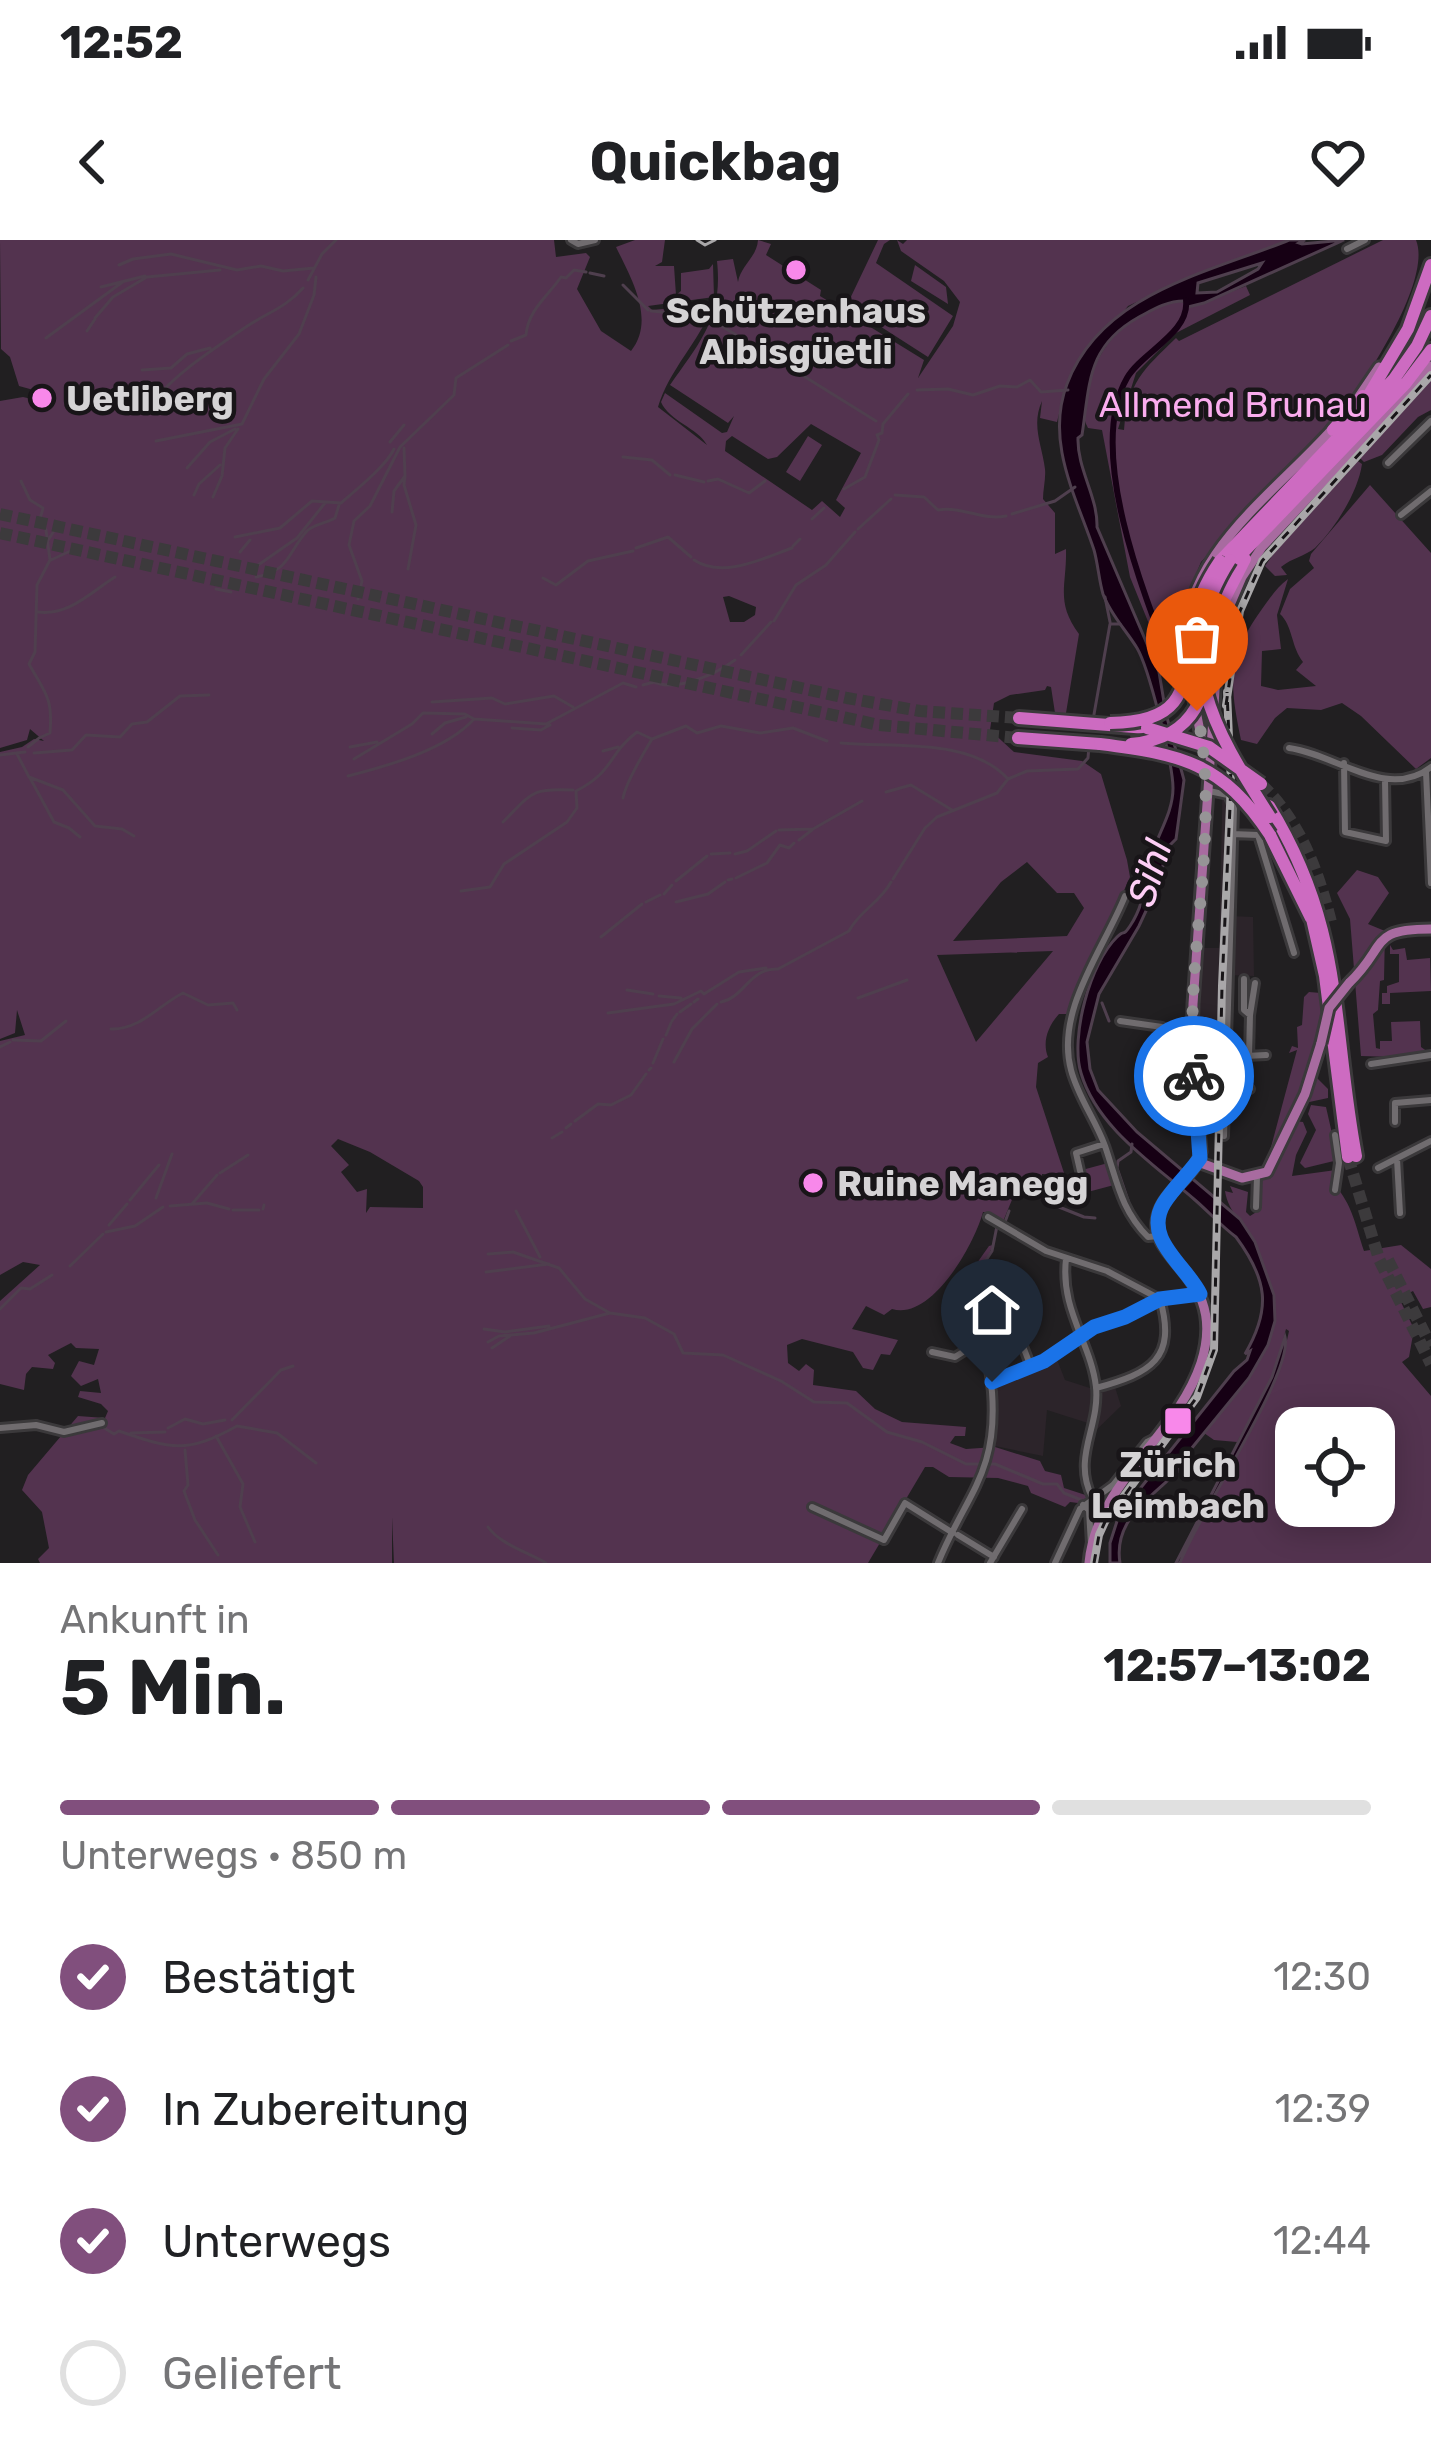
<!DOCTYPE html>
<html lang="de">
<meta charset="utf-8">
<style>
:root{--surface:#fff;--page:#f2f2f2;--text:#202124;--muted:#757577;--line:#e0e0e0;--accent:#814f7d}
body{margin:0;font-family:Rubik,sans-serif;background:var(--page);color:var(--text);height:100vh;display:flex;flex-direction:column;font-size:45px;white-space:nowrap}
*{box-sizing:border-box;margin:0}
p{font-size:39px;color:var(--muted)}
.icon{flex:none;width:66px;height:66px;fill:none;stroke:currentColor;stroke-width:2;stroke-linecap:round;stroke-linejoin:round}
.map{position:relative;height:1323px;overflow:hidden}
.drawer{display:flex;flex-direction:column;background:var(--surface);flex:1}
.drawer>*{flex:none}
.tools{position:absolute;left:1275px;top:1167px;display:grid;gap:24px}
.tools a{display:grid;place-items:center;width:120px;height:120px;border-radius:24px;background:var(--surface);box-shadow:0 6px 30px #0003;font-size:60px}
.pin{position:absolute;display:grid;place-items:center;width:102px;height:102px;color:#fff;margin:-123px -51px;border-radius:50% 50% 50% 0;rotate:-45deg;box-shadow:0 0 12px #0007}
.pin .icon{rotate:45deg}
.courier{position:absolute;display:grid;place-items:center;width:120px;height:120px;margin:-60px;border:9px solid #1a73e8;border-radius:50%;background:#fff;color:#222;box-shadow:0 3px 15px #0007}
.summary em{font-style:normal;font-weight:700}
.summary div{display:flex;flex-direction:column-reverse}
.summary{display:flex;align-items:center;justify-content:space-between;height:204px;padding:0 60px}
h1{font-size:78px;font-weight:700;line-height:90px}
.bar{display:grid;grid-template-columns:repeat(4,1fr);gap:18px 12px;align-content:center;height:144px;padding:0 60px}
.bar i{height:15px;border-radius:9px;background:var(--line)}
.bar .selected{background:var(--accent)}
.bar p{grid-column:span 4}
ol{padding:0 60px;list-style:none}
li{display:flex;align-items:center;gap:36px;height:132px}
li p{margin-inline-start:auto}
li .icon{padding:12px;border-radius:50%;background:var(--accent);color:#fff;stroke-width:4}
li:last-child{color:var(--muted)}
li i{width:66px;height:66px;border:6px solid var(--line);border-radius:50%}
.status{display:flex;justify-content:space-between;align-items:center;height:84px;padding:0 60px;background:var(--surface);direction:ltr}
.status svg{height:33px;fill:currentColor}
header{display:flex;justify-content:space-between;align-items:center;height:156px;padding:0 60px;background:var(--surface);font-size:54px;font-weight:700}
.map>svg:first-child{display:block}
.built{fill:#2c242a}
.green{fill:#53334f;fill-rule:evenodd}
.water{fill:#160014;stroke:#4f3f4e;stroke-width:3;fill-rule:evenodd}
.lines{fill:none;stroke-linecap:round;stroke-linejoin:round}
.stream{stroke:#4f3f4e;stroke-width:3}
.canal{stroke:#160014;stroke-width:6}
.highway-tunnel{stroke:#3c3a3c;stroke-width:12;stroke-dasharray:12 6;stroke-linecap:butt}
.minor-casing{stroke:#3b393b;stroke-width:12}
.major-casing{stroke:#3b393b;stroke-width:15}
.highway-casing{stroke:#3b393b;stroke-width:18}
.minor{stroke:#706c6f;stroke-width:6}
.major{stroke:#a86ba0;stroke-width:9}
.highway{stroke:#cd6bc1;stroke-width:12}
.tram{stroke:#a9a7a9;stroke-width:3}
.rail-casing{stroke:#a9a7a9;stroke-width:8}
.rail{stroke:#181518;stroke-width:3;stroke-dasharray:9;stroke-linecap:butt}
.major-bridge-casing{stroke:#3b393b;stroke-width:15;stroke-linecap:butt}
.highway-bridge-casing{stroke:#3b393b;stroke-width:18;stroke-linecap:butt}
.major-bridge{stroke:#a86ba0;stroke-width:9}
.highway-bridge{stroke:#cd6bc1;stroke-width:12}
.done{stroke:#969496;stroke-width:12;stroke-dasharray:0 21.6}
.route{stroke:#1a73e8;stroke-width:15}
.poi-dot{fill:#f888ea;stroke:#181518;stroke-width:4.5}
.labels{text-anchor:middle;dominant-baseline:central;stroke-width:9;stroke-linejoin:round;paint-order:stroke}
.poi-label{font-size:36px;font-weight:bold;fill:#d5d3d5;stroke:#181518}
.park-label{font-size:36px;fill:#faacee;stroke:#181518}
.water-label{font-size:39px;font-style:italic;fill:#fecef6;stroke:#181518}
</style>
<div class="status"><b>12:52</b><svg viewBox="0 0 49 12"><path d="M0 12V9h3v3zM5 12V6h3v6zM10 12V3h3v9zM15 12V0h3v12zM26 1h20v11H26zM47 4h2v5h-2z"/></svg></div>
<header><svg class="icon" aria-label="back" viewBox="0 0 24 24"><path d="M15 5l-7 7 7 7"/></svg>Quickbag<svg class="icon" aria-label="heart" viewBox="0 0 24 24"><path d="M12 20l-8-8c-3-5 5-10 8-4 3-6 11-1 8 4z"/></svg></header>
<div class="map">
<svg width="1431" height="1323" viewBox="0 0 1431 1323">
<rect width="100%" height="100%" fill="#211f21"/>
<path class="built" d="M1223 531 1233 539 1220 929 1216 927 1217 804 1201 798 1198 790 1202 708H1219Z
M1230 676 1253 677 1254 736 1228 735Z
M1156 790 1186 806 1187 864H1170V871H1160V864H1156Z
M1056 1117 1065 1140 1093 1149 1088 1183 1047 1170 1043 1216 995 1206 998 1143Z
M1114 1144 1121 1166 1089 1197 1099 1152Z"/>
<path class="green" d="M0 0H554L556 17 586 13 590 17 577 49 601 91 631 111C656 80 631 38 616 7L635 0H665L662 22 655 26H674L676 55 681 51V33L709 29 713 24 714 57 648 66 652 70 714 64C700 100 669 130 658 167L707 205C698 188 669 181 661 162L665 153 722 193 727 192 734 176 728 183 670 145C701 101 723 77 717 21L733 19 738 42C741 25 757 17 758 0L771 4 766 15 821 50 820 56 924 120 918 138 953 86 960 62 944 41 901 11 897 0 903 4 907 0H1289L1190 37 1128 66 1066 145 1057 182 1040 178 1042 161C1031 185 1042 205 1045 229 1046 238 1043 250 1043 259L1055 273V314L1066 309C1067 346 1055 361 1079 394L1066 473H1055L1051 447 1047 446 1045 450 1010 455 994 463 990 490 1014 512 1082 521 1101 534 1127 620 1130 637 1069 774H1059C1048 786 1042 802 1048 817L1038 823 1036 847 1065 936 1042 934V960L1016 950 1002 984 989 972H983C975 1003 932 1081 892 1069L884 1075 866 1066 852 1089 898 1100 890 1115 881 1114 873 1130 863 1128 853 1112 802 1099 787 1105 788 1123 799 1131 806 1124 814 1130 813 1145 856 1151 875 1169 902 1182 966 1187 965 1196H955L950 1203 966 1209 995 1207 1040 1221 1045 1231 1061 1235 1064 1248 1104 1261 1097 1273 1086 1264 1070 1262 1065 1267 1031 1253 1028 1246 998 1238 949 1237 933 1227H925L868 1323H394L392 1277V1323H40L38 1319 49 1308 42 1272 22 1250 28 1235 78 1176 105 1178 108 1171 101 1164 78 1157 80 1151 101 1153 98 1139 81 1146 71 1136 79 1121 94 1125 99 1109 76 1108 71 1103 48 1115 55 1123 53 1129 32 1127 26 1134 24 1150 0 1144V1061L40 1025 23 1022 0 1035V801L25 795 17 770 15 793 0 799V512L22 507 34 499 44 501 30 489 27 500 0 508V161L23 157 45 162 48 154 19 146 10 117 1 109ZM811 184 861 213 836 260 845 268 840 277 822 261 812 270 725 211 726 201 732 196 768 219 777 217ZM729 356 756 367 755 375 744 382H730L723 357ZM1027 622 1057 653H1074L1084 668 1067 696 953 701 1001 642ZM1053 711 976 802 937 715ZM338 899 370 912 419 941 423 947V968L370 967 366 973 367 949 357 952 341 932 349 925 331 906Z
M878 0H890L884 4 876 23 953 76 928 117 847 65Z
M1383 0H1416C1431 37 1376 123 1354 155L1344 165H1336L1337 171 1320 194 1201 322 1179 375 1175 439 1168 431 1130 337 1102 190 1088 188C1082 178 1083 165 1087 151 1097 105 1131 68 1180 60L1189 68 1246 46 1250 55 1176 93 1136 133 1118 189 1124 190C1128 142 1143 130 1176 98L1179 101Z
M915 25 946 47 948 64 911 41Z
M1431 140V170L1418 177 1382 215 1364 222 1358 216Z
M808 196 822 205 800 241 786 232Z
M1355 219 1362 224C1358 252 1336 287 1315 308 1305 316 1292 318 1281 327L1287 335 1275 336 1265 326 1283 300Z
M1370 245 1431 313V518L1416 529 1361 476 1342 463 1321 470 1287 468 1275 478 1257 504 1241 500C1229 442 1227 418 1262 369 1270 358 1277 347 1288 339L1277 375 1281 409 1262 411 1261 446 1278 450 1316 446 1296 430 1303 422C1291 407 1293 386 1280 374L1290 349 1314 328 1309 321 1311 314Z
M1357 630 1378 637 1389 653 1368 684 1385 691 1384 740 1380 741 1378 770 1373 774 1376 808 1380 809V801H1392L1391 782 1420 781 1421 807 1428 812 1394 817 1361 816 1350 679 1337 653Z
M1390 705 1393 710 1405 708 1407 720 1430 718 1431 751 1390 753V764H1382V753H1387V746L1399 742V714H1390Z
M1309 752 1321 753 1324 774 1311 832 1328 849V858L1300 864 1267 922 1297 810 1289 813 1292 806 1298 808 1297 787 1302 785 1304 757Z
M1311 865 1326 867 1338 920 1305 928 1300 923 1316 890 1308 874Z
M1295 881 1303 882 1307 892 1296 915 1292 936 1336 930 1334 944C1353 966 1355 984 1364 1011L1401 1005 1431 1029V1067L1423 1069 1413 1051 1399 1058 1414 1089 1409 1117 1402 1122 1431 1156V1323H1175L1282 1123 1289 1091 1286 1089 1273 1137 1237 1202 1214 1200 1204 1193C1254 1132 1295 1089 1257 1008 1248 988 1228 973 1225 951L1233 953 1230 946 1248 952 1246 972 1250 976 1258 971 1259 941 1272 933ZM1296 1188H1374V1266H1296Z
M1108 923 1114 945 1084 953 1082 930Z
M993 1005 967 1064 977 1070 981 1091 974 1092 970 1073 944 1082 945 1077 958 1071 960 1047 989 1006Z"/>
<path class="water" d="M1289 0H1305L1299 3 1302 4 1344 0 1204 63 1188 67 1184 61C1167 61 1154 69 1139 77 1087 106 1090 143 1082 195L1078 198C1077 229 1098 257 1097 287L1159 432 1166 474 1184 540 1176 599 1167 608 1159 643 1139 686 1099 754 1087 802 1090 829 1098 850 1137 892 1240 979 1255 1002 1274 1055 1275 1081 1268 1105 1249 1138 1178 1225 1177 1232C1150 1258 1113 1280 1120 1323H1110V1303L1119 1275 1234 1131 1247 1120 1250 1111 1245 1114C1272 1068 1267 1039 1236 997 1221 986 1209 972 1195 960 1155 925 1097 888 1081 833 1070 797 1090 723 1117 697 1126 688 1122 698 1130 686 1145 664 1145 641 1151 617 1158 593 1173 573 1173 548 1173 525 1149 428 1137 408 1126 390 1110 374 1103 354 1099 341 1098 324 1094 310 1076 256 1045 202 1067 144 1101 53 1208 33 1289 0ZM1262 23 1258 29 1217 52 1197 53 1198 43Z
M1285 1097C1294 1132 1197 1276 1180 1323H1176L1272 1137Z"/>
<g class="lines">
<path class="stream" d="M119 25 133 19 171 14 237 30 261 26 283 31 314 28
M590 33 604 36
M308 40 322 14 336 0
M623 45 648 70
M101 47 145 36
M651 71C672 72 689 78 710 79
M95 78 113 57 147 37 220 30
M712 80 736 95
M87 91 95 79
M739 97 755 106
M46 98 124 41
M511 101 526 95C528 70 548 56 561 37L566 38 574 30 586 32
M760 109 772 117
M781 122 876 181
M142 130 171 128 187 114 210 108
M917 150 948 149 973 155 1000 146 1017 147 1030 140 1041 152 1068 150
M103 169 139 167 153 162C175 134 208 113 240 91 263 74 285 69 303 48
M156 201 242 184 264 139 299 94 314 55 316 37
M390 202 404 185
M623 217 652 220 670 235
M187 228 210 202 235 189
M675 235 704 242
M405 236 404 245 416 285 408 329
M21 241 30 260 43 268 40 279 46 290 50 320 37 345 35 412 29 424C45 453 53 457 50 493L39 498
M708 241 718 239 749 253 765 241
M844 249 865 237 879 200 877 195 882 193 883 184 908 154
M194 255 199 244 220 225
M895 255 924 257 938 270C963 266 983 281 1006 276
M213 257 222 236 225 208 238 189
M392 272 394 251 405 236 404 208
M1012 274 1055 261 1075 247
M812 279 824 268
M858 289 891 259
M235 297 280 288 312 261 341 263C357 249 386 226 394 209
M47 302 59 283
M793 306 800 299
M636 308 668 297 691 317
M240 312 250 300
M51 320 79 307
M694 320C723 339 764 318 792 308
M248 332 297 298 325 263
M256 337C291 330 287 313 307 291 314 284 327 283 335 278L339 265
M543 338 556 345 588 321 633 311
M216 349 231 352
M1105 357 1110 382
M358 359 362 341 349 305 354 281 370 266 400 207 454 155 456 138 508 105
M38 372C69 376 91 352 115 337
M774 381 796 345 826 325 855 292
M741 415 771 382
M643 445 654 442C677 452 716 434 735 420
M432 462 492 458 505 464 554 456 573 467
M1093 480 1110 384H1120
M512 488 541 490 550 485
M432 494 445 483 466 477
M841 503C893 508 970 497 1008 539
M28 507 38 499
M350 507 377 502
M603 511 618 507
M34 513 72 510 86 495 120 497 132 484 147 482 180 456 209 455
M17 514 29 537 63 550 95 586 122 589 134 596
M0 515 25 512
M354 519 412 484 423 473 465 474 474 479
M348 536C387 526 446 510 474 479L546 484 623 443 636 447
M30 538 54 582 69 588 80 597
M886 552 911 545 952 570
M623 558C626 542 643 514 652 499
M503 582C533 552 531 548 573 550
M779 590 813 589 862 561
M799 600 812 590
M711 614 730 613
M735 614 747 611 776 591
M736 638 767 623 780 605 789 608 794 603
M893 639 925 588 937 577 997 553 1008 539 1027 531 1078 529 1088 518 1089 506
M728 640 732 639
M676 641 707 616
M461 651 490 647 504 624 567 582 577 568 576 551C614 532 608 514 637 492L652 499 686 486 697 493 721 486 760 493 793 488 827 501
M664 654 672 645
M646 662 660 655
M676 662 708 654 725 642
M601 697 642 664
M627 750 653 754
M659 756 681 758
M858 758 907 740
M694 762 698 759
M721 762C745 757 749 728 778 729L849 691C860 670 880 663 891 642
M1102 763 1109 781
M680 772 691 764
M608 773 674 764 701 751 704 754 739 732 766 728
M672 781 677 774
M111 789C140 790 159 765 183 753L208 765 233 763 237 770
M666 795 671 783
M13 800 41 801 66 781
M0 807 10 802
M674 822 692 789 717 764
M653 823 663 799
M649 830 651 828
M575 881 598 864 611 865 631 855 646 834
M566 888 571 884
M552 898 562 892
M220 933 248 915
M156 958 172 914
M130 960 159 925
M1044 961 1084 977 1095 978
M192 964 217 935
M170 966 207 963 229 969
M1130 966 1117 928 1118 921 1131 912 1132 904
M263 969 264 965
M233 970H259
M516 971 540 1017
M1005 982 1009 971
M109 985 127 964
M106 992 135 986 163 967
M488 1014 513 1012 559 1028 585 1059 610 1073 645 1078 674 1094 683 1113 723 1115 781 1141 814 1162 847 1163 887 1192 922 1202 966 1224H995L1043 1244H1057L1064 1253 1121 1276
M70 1026 103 994
M486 1032 549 1024
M963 1056 992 1011 997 986
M0 1069 21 1048 30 1049 52 1035
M484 1089 505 1092 549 1086
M488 1102 499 1096 534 1093 610 1073
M492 1108 510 1096
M232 1180 281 1130 293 1126
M37 1181 51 1186
M168 1188 185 1179 203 1184 225 1180
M86 1190 101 1186 114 1194 119 1191C171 1209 187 1214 237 1186L277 1193 316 1223
M131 1193 165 1192
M216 1196 243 1244 240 1267 255 1302
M185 1210 188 1245 184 1251 195 1280 218 1315
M488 1287C500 1304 527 1312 546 1323"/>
<path class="canal" d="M1171 423C1143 353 1086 209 1127 138 1142 112 1190 93 1186 60"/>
<path class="highway-tunnel" d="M0 274 847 458 920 471 1019 478
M0 293 879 485 1018 498
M1261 544C1301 582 1319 633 1332 686
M1348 917 1379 1019 1431 1124
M1388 1020 1431 1106"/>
<defs>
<path id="minor" d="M571 0 578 4 595 0
M1347 9 1365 0
M1388 223 1431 181
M1401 275 1431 251
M1289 508C1336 514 1387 561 1431 527
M1344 523 1345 592 1386 601 1385 540
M1426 532 1431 643
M1209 551 1228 555 1234 569 1224 896
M1232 594 1258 595 1294 713
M1125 656C1104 709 1055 770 1071 830 1078 857 1095 879 1105 906 1117 941 1121 970 1148 997L1158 996
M1244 739V770L1250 775 1249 816
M1250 775 1255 743
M1120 781 1162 787 1182 798 1224 811
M1225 817 1266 815
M1371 824 1431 815
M1224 842H1241V816
M1241 842 1250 849
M1395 882V863L1431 860
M1335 895 1339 923 1335 950
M1397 919 1400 973
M1378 928 1431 901
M1077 955 1081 935 1076 913 1104 904
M1256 967 1257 937
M988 977 1046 1011 1107 1031 1160 1059
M1066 1019C1060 1070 1091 1103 1096 1147 1100 1187 1072 1217 1092 1257
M1009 1050 1019 1096 1031 1127
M932 1112 955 1117 974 1105 982 1106C989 1120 990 1136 992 1152 998 1234 966 1254 938 1323
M992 1142 1044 1121 1094 1087 1125 1077 1160 1059 1200 1054
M1096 1148C1151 1133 1177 1119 1160 1059
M0 1188 36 1185 64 1192 102 1183
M1083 1265 1089 1270 1091 1304
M812 1267 884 1300 905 1263 953 1293
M958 1295 994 1317
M990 1323 1022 1269
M1055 1323 1080 1269 1113 1245 1147 1202 1155 1198"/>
<path id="major" d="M1358 158 1379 127
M1185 413C1179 315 1278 252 1336 185
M1188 429 1203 507
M1349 743C1388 706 1368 689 1431 689
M1198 922 1242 938 1267 932 1305 854 1321 803
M1089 1323C1096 1243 1177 1196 1201 1123 1228 1038 1152 1022 1157 981 1160 952 1194 939 1201 912L1192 811 1193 764 1216 436 1230 365 1242 337 1262 307 1431 126"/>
<path id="highway" d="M1364 163 1408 89 1431 25
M1333 190 1363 156
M1220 321 1394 139 1417 106 1431 76
M1234 322 1406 143 1431 110
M1214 395 1224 360 1245 319
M1019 478 1147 488
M1018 498 1100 504
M1269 566C1345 690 1331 782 1356 916
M1270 595 1311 678
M1310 670 1325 736 1348 917"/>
</defs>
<use href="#minor" class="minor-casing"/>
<use href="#major" class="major-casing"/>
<use href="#highway" class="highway-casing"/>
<use href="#minor" class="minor"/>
<use href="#major" class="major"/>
<use href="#highway" class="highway"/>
<path class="tram" d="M697 0 705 5 715 0"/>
<defs>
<path id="rail" d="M1226 465 1240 371 1262 321 1431 135
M1104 1283 1197 1157 1214 1110 1222 746 1231 544 1227 452
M1094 1323 1099 1295 1110 1271"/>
</defs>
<use href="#rail" class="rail-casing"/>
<use href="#rail" class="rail"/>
<defs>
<path id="major-bridge" d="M1321 803 1329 768 1349 743"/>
<path id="highway-bridge" d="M1230 320C1167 418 1216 492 1270 577
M1110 483C1191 482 1183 444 1194 382 1197 360 1207 340 1220 321
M1147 488 1209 507 1261 544
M1100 504C1181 514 1223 523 1270 595
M1131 504C1200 497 1206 452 1214 395"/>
</defs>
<use href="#major-bridge" class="major-bridge-casing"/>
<use href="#highway-bridge" class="highway-bridge-casing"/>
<use href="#major-bridge" class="major-bridge"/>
<use href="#highway-bridge" class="highway-bridge"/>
</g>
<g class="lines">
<path class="done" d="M1194 836C1184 715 1222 591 1197 471"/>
<path class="route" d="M992 1142 1044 1121 1094 1087 1125 1077 1160 1059 1200 1054C1186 1025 1142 999 1164 963 1174 947 1189 934 1200 918L1194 836"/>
</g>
<g class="poi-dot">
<circle cx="796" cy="30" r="12"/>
<circle cx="42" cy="158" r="12"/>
<circle cx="813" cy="943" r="12"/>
<rect x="1163" y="1166" width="30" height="30" rx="6"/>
</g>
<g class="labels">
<g class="poi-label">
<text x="796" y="70">Schützenhaus<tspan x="796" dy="41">Albisgüetli</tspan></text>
<text x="66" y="158" text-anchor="start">Uetliberg</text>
<text x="837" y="943" text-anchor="start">Ruine Manegg</text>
<text x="1178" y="1224">Zürich<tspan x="1178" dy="41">Leimbach</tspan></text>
</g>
<g class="park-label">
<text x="1233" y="164">Allmend Brunau</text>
</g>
<g class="water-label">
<text transform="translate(1150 633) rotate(-73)">Sihl</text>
</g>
</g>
</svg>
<div class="tools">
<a><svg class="icon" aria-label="locate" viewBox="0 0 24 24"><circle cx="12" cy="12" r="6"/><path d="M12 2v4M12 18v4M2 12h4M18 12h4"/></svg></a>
</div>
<div class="pin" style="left:1197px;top:471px;background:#ea580c"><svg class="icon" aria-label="bag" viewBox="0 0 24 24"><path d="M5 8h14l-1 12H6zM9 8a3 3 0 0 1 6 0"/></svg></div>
<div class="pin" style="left:992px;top:1142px;background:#1f2937"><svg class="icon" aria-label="home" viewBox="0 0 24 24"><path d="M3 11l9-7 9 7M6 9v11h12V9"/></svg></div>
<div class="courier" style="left:1194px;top:836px"><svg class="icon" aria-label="bike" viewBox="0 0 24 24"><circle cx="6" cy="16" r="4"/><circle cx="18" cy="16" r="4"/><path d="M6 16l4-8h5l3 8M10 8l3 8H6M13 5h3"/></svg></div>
</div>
<section class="drawer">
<div class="summary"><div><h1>5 Min.</h1><p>Ankunft in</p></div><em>12:57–13:02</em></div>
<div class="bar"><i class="selected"></i><i class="selected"></i><i class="selected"></i><i></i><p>Unterwegs · 850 m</p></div>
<ol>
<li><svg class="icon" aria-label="check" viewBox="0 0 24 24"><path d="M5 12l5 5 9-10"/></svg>Bestätigt<p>12:30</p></li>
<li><svg class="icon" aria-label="check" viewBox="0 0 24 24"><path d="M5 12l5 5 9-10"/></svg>In Zubereitung<p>12:39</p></li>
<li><svg class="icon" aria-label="check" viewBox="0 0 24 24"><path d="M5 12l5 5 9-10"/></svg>Unterwegs<p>12:44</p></li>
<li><i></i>Geliefert</li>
</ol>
</section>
